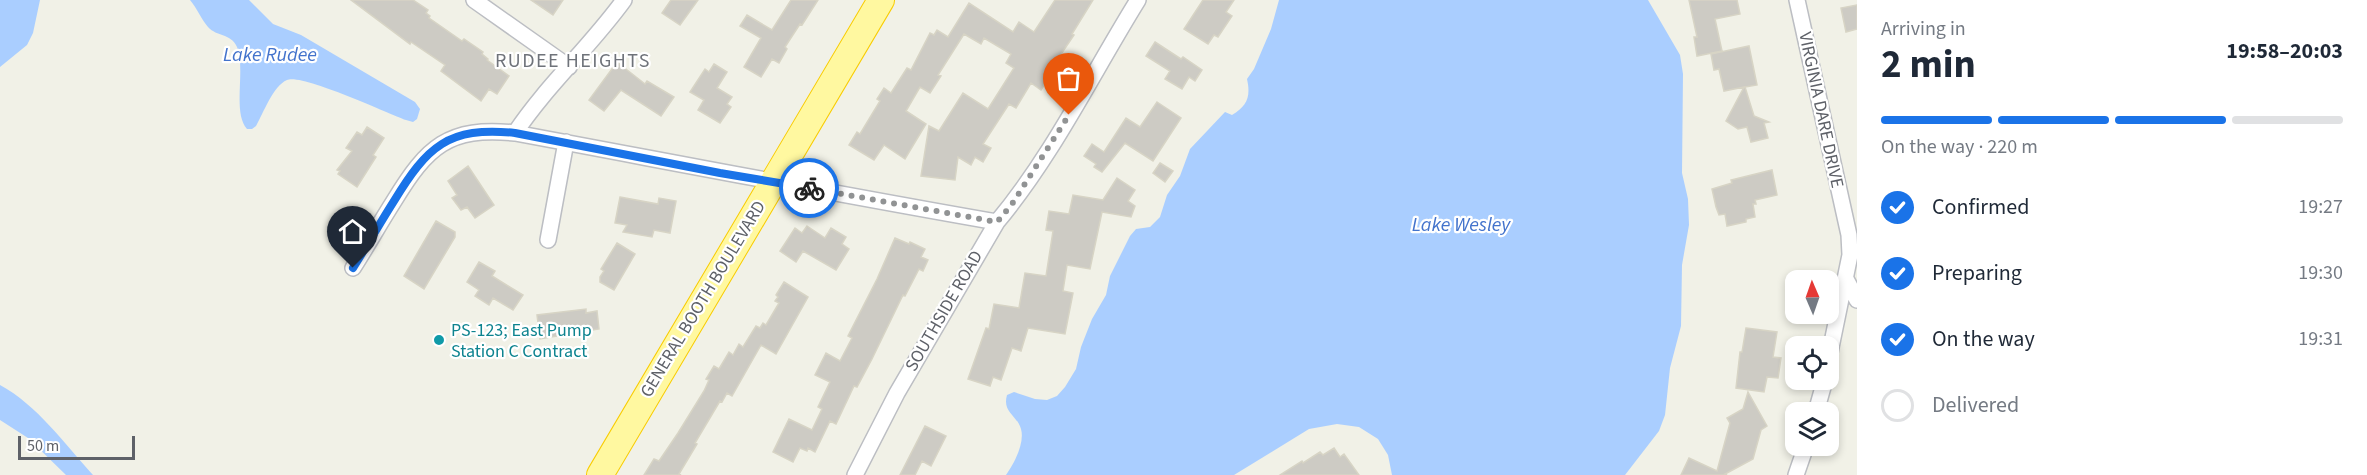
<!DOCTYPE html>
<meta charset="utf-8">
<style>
:root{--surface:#fff;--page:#f2f2f3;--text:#1f2937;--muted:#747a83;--line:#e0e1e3;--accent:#1a73e8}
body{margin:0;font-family:"Source Sans 3",sans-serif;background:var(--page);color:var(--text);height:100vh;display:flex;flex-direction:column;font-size:22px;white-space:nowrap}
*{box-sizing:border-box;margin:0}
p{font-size:20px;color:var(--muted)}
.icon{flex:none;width:33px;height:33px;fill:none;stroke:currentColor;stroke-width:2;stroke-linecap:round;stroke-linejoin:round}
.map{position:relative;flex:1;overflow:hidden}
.side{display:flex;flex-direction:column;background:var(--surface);width:510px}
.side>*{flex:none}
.needle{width:39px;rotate:358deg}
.tools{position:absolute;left:1785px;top:270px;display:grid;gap:12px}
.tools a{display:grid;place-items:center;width:54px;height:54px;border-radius:12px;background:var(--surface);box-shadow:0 3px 9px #0003;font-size:30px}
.scale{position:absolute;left:18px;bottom:15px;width:117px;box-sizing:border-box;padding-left:6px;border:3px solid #5e6168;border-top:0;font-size:16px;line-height:21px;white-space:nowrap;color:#5e6168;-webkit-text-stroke:4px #fff;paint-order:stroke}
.pin{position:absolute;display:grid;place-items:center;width:51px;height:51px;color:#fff;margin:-62px -26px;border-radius:50% 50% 50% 0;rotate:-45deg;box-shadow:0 0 6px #0007}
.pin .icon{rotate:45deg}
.courier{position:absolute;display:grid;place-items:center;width:60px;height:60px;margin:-30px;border:4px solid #1a73e8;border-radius:50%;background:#fff;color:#222;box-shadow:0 2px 8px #0007}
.summary em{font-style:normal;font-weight:700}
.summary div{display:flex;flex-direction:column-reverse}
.summary{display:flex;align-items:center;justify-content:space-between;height:102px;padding:0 24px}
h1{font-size:39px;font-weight:700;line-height:45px}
.bar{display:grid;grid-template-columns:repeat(4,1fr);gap:9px 6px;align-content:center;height:72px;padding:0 24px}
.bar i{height:8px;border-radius:4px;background:var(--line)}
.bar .active{background:var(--accent)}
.bar p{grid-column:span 4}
ol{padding:0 24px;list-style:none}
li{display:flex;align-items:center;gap:18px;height:66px}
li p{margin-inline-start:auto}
li .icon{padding:6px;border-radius:50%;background:var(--accent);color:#fff;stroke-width:4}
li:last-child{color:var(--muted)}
li i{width:33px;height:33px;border:3px solid var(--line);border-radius:50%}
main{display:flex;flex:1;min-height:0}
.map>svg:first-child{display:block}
.water{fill:#aaceff}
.building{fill:#cdcbc4;stroke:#d7d4c5;stroke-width:1.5}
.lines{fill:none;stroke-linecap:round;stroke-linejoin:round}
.minor-casing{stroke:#bcbec3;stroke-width:18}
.trunk-casing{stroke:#f9cc00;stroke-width:28}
.minor{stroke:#fff;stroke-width:15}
.trunk{stroke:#fff8a0;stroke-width:26}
.done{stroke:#919394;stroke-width:6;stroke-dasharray:0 10.8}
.route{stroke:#1a73e8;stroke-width:8}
.culture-dot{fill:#0f9aa8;stroke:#fff;stroke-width:2}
.labels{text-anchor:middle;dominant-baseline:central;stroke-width:4.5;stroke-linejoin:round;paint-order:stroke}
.street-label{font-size:18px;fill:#5e6168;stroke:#fff}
.culture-label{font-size:18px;fill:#0d838f;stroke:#fff;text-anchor:start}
.water-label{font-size:20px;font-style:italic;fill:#4373cc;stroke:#fff}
.neighbourhood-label{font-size:20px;letter-spacing:1.5px;fill:#6f737a;stroke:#fff}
</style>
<main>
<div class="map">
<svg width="1857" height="475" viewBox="0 0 1857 475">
<rect width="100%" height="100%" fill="#f1f1e7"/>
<path class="water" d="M0 0H40L33 33 27 45 0 67Z
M190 0H249L273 24 301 35 415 102 420 109 417 119 413 122 406 120C387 113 301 73 287 80 273 86 264 112 256 126L252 129H247C232 112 246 70 237 47 231 33 217 37 208 27 201 19 197 8 190 0Z
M1279 0H1648L1680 55 1683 74 1682 173 1688 199 1689 225 1682 265 1681 326 1670 368 1665 415 1659 431 1625 475H1392L1388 455 1378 439 1359 427 1337 424 1309 429 1234 475H1006C1014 464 1025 443 1021 429 1017 415 1002 412 1007 395L1014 392 1035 399 1047 400 1057 396 1065 387 1076 369 1081 347 1092 319 1106 295 1110 276 1130 236 1136 229 1150 227 1160 217 1167 195 1180 176 1190 149 1225 112 1232 115C1247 106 1251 97 1247 79L1254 69 1271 29Z
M0 385C37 405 65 444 93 475H66L28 438 0 420Z"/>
<path class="building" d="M351 0H413L428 10 426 13 430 16 429 18 462 41 464 39 483 52 482 54 488 59 487 60 509 76 497 94 489 89 481 101 441 71 445 65 411 42 410 44Z
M531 0H563L553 15Z
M671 0H698L680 25 662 13Z
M791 0H818L802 25 800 24 785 47 787 49 779 63 772 59 761 77 744 67 761 38 740 26 747 15 772 30Z
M1055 0H1093L1072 34 1074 35 1055 63 1058 64 1041 90 1031 83 1016 108 1009 104 983 144 991 148 983 162 975 157 971 165 958 157 955 180 921 176 929 126 939 131 963 93 988 109 1014 68 1006 63 1011 54 984 38 981 44 964 34 938 75 941 76 930 93 920 87 906 111 926 124 905 159 884 145 874 160 849 145 857 132 860 134 880 101 877 99 884 88 891 93 907 68 911 70 930 33 934 35 937 30 948 37 969 3 1013 32 1019 22 1034 32Z
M1203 0H1234L1226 12 1232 16 1218 37 1214 35 1208 44 1184 29Z
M1689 0H1737L1740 14 1715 19 1722 51 1697 56 1694 37H1697Z
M1857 5V29L1846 32 1841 8Z
M1155 42 1181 59 1183 57 1202 70 1195 81 1189 77 1182 89 1165 79 1170 71 1146 56Z
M1749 46 1757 85 1745 87 1754 116 1769 122 1764 123 1768 138 1751 142 1747 127 1738 129 1726 121 1744 87 1724 91 1719 69 1714 70 1711 54Z
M617 62 645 84 647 81 674 97 661 116 621 90 604 111 589 100Z
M714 64 727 72 717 88 732 97 727 104 731 107 720 123 698 110 704 100 690 92 705 69 709 72Z
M1157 102 1181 118 1153 161 1125 143 1102 172 1094 167 1096 164 1084 156 1092 144 1104 152 1126 118 1140 127Z
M367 127 384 138 373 155 376 157 357 187 338 174 340 171 337 170 352 151 346 148 357 132 362 135Z
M1160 163 1173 171 1165 182 1153 173Z
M468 166 494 205 475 218 467 207 461 210 452 198 457 195 448 181Z
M1772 170 1777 195 1755 200 1756 204H1753L1755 217 1746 219V222L1727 226 1725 214 1719 215 1716 207 1712 189 1732 183 1731 180Z
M1117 178 1135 190 1128 201 1135 206 1131 217 1102 212 1090 269 1067 265 1063 291 1073 293 1065 334 1028 328 1021 351 1012 348 1001 380 993 377 990 386 968 379 986 328 989 329 994 304 1019 308 1025 273 1046 276 1053 231 1046 230 1049 211 1069 214 1073 195 1103 200Z
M620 197 658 204 659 198 676 201 670 233 654 230 652 237 623 232 627 225 615 223Z
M436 221 455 232V237L424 289 404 276Z
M807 226 825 238 831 228 846 237 842 244 849 249 836 270 803 251 796 262 780 251 795 228 802 233Z
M895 238 909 244 910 242 925 249 921 257 928 260 923 271 919 269 905 296 903 295 872 359 857 387 854 386 836 424 830 421 815 452 808 448 807 451 800 448 793 462 773 452 789 419 812 430 822 409 818 407 830 382 815 375 826 353 840 361 852 338 848 336 877 279Z
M617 243 635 254 614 290 600 282V277L604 271 601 269Z
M479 262 495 271 492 276 523 295 513 310 493 298 489 305 475 296 479 290 467 282Z
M784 282 808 297 776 354 761 345 732 396 727 393 722 402 720 401 695 443 697 444 679 474 681 475H644L654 459 659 461 678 433 704 391 709 380 706 379 714 366 719 369 729 352 733 355 739 344 743 347 756 326 760 328 763 323 766 325 779 303 775 301 778 297 776 295Z
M586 309V313L597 311 599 329 540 339 537 315Z
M1746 328 1777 332 1773 357 1781 358 1778 378 1767 377 1764 392 1736 388 1740 352H1742Z
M1748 392 1767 426 1761 430 1753 459 1725 474 1727 475H1681L1689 458 1717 471 1730 423 1727 418 1743 409Z
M925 426 946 436 931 466 922 461 915 475H900Z
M1334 448 1340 457 1344 454 1359 475H1280L1302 461 1303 463 1320 452 1323 455Z"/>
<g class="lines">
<defs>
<path id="minor" d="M474 0 569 67
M1797 0 1849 235 1850 255 1828 362
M515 133C676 163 836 194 997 222
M548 240 566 142
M353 268C367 246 380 223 394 201 427 147 448 126 515 133 547 85 590 47 624 0
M1846 279 1857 300
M1816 412 1825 380
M855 475 897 393 997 222C1053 155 1092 74 1138 0
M1796 475 1806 446"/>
<path id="trunk" d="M600 475 881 0"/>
</defs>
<use href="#minor" class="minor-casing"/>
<use href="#trunk" class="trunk-casing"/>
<use href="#minor" class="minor"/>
<use href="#trunk" class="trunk"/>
</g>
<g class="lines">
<path class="done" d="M809 188 997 222 1012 204 1069 115"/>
<path class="route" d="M353 268C367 246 380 223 394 201 427 147 448 126 515 133L720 173 809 188"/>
</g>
<circle class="culture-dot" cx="439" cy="340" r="6"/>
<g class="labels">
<g class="street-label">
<text transform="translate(1821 110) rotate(78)">VIRGINIA DARE DRIVE</text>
<text transform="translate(703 299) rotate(-59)">GENERAL BOOTH BOULEVARD</text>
<text transform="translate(944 311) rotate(-60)">SOUTHSIDE ROAD</text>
</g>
<g class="culture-label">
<text x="451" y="330">PS-123; East Pump<tspan x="451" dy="21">Station C Contract</tspan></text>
</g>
<g class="water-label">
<text x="270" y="55">Lake Rudee</text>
<text x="1461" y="225">Lake Wesley</text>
</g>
<g class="neighbourhood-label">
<text x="573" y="61">RUDEE HEIGHTS</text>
</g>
</g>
</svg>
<div class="tools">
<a><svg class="needle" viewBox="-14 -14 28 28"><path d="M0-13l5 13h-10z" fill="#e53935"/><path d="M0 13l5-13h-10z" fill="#747a83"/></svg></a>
<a><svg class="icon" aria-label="locate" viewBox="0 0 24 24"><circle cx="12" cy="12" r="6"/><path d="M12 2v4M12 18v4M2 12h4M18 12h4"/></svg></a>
<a><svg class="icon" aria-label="layers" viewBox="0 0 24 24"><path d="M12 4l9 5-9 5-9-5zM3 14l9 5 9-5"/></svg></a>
</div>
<div class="scale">50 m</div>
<div class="pin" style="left:1069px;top:115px;background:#ea580c"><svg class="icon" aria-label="bag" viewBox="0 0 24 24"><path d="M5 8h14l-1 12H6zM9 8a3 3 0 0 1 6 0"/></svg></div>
<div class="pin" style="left:353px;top:268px;background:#1f2937"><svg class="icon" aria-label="home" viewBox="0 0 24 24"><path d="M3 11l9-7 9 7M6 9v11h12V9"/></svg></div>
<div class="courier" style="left:809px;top:188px"><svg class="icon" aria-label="bike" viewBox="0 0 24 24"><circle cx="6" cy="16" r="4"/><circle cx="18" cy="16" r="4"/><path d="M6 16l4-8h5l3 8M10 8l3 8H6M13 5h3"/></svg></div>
</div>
<section class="side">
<div class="summary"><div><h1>2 min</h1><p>Arriving in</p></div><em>19:58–20:03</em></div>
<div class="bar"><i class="active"></i><i class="active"></i><i class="active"></i><i></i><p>On the way · 220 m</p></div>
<ol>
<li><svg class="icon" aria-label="check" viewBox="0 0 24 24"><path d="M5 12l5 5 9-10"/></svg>Confirmed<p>19:27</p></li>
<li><svg class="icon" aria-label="check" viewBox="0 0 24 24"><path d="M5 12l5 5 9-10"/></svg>Preparing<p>19:30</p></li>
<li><svg class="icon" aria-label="check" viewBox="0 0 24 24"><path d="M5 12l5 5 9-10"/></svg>On the way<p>19:31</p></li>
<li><i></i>Delivered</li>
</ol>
</section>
</main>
